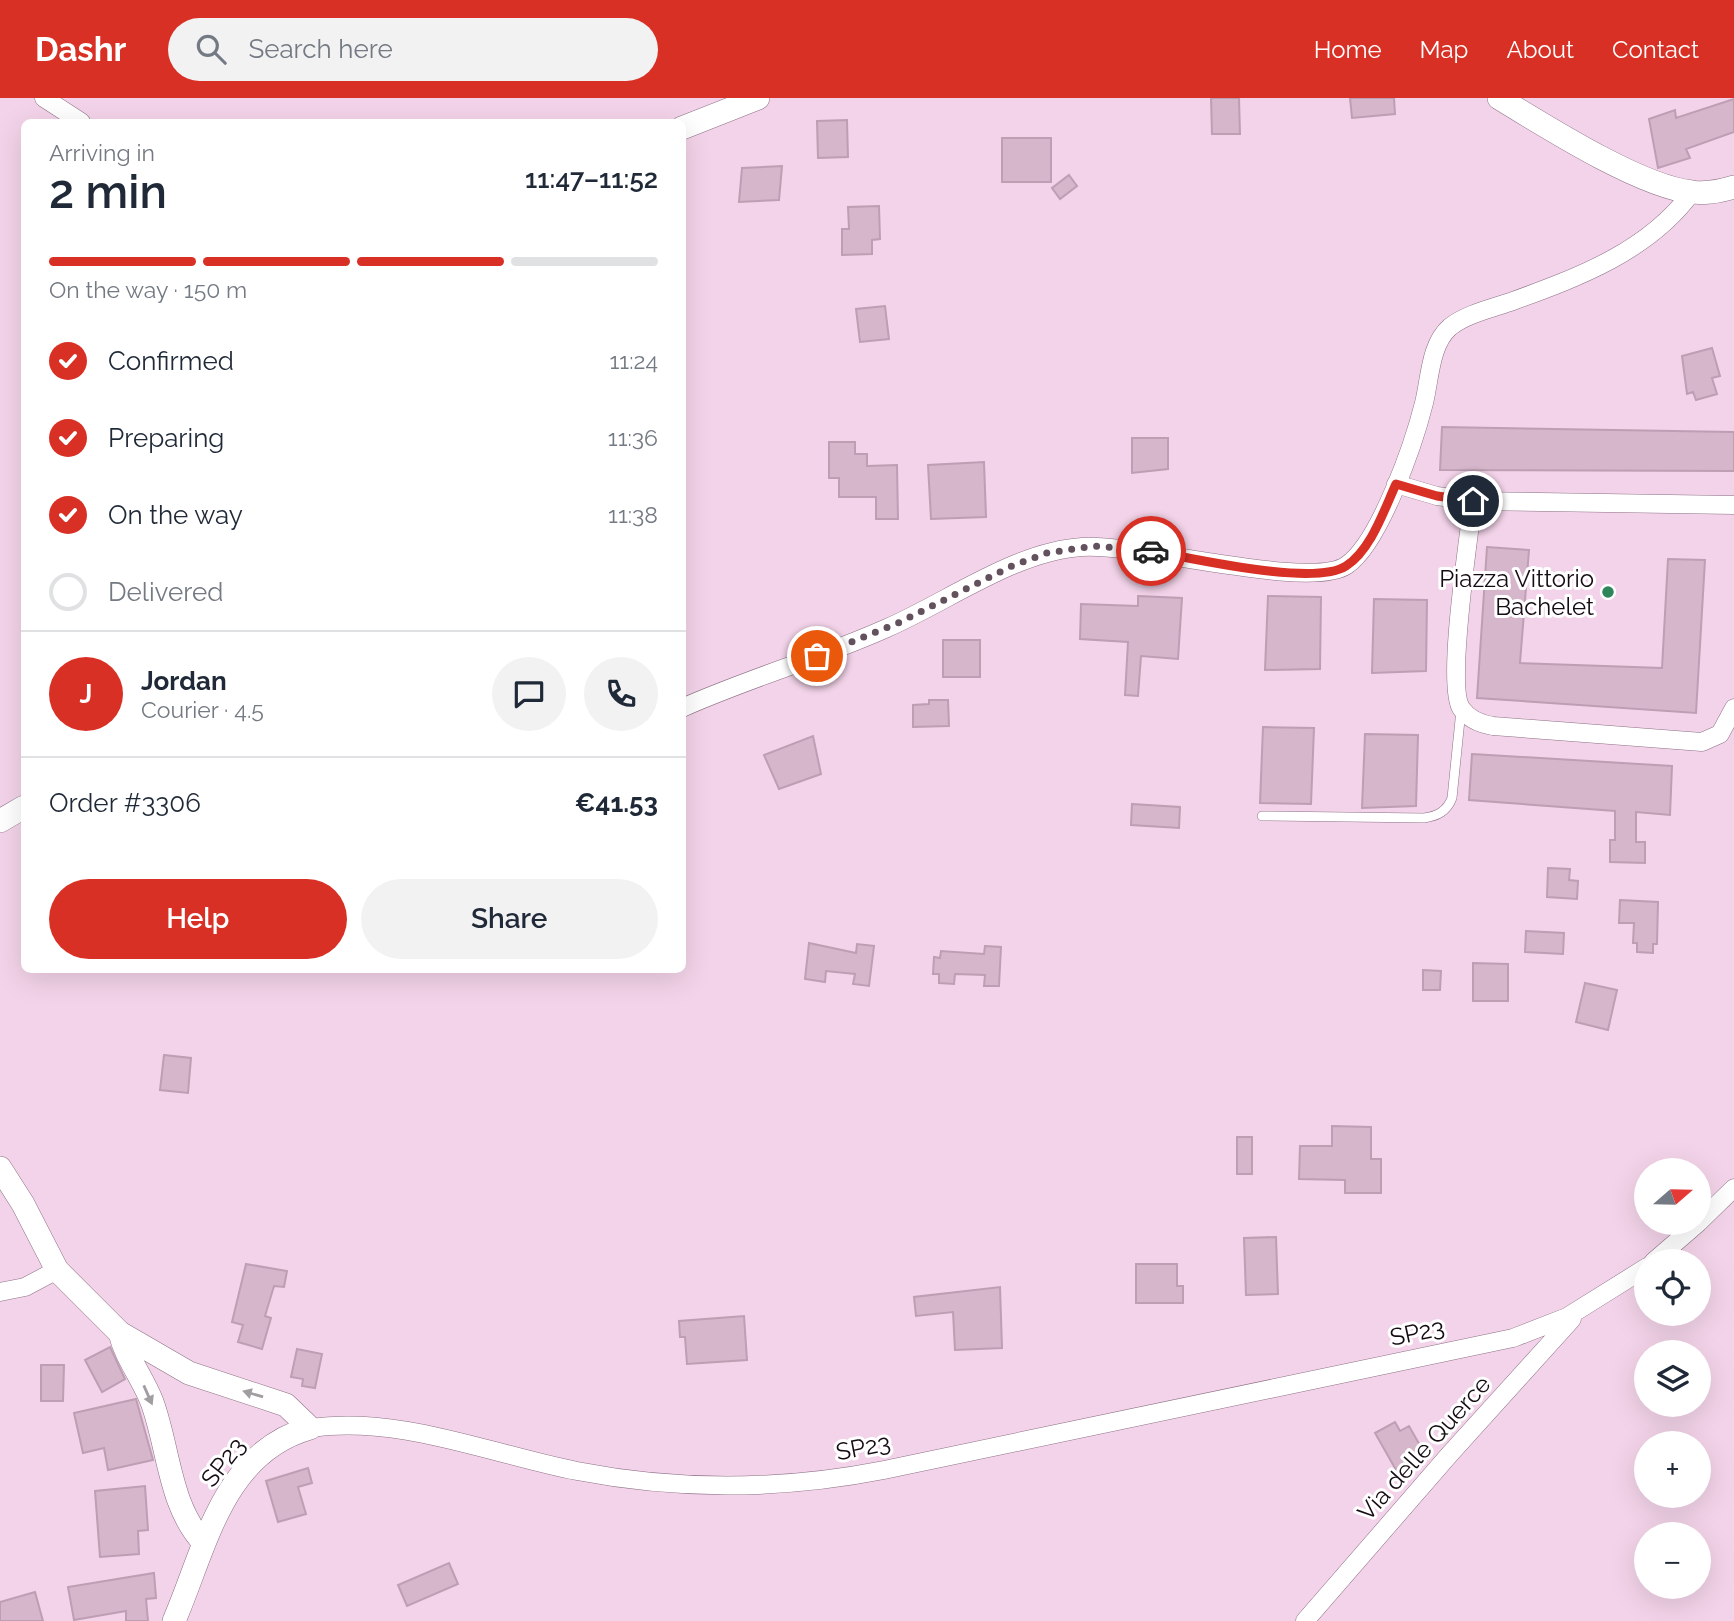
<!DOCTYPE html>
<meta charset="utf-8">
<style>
:root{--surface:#fff;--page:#f2f2f3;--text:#1f2937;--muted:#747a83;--line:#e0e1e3;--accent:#d93025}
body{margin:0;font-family:Raleway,sans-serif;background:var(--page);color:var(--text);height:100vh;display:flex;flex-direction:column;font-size:26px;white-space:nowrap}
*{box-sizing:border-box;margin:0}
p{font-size:23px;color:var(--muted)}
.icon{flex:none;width:38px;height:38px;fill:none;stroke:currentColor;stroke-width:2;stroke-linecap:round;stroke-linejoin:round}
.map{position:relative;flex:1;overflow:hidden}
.details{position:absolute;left:21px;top:21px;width:665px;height:854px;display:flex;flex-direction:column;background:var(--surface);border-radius:10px;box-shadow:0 7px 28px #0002}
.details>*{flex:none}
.needle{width:46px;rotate:70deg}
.tools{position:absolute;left:1634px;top:1060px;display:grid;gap:14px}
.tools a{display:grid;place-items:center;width:77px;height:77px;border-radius:50%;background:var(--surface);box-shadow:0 7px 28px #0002;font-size:35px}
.pin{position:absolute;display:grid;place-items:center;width:60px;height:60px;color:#fff;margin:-30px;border:4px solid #fff;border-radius:50%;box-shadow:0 2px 7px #0007}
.courier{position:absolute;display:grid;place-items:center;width:70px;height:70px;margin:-35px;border:5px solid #d93025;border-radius:50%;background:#fff;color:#222;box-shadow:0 2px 9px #0007}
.overview em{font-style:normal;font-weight:600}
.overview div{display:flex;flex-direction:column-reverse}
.overview{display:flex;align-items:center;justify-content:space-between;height:119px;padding:0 28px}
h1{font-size:46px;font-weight:600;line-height:52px}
.bar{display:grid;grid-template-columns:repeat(4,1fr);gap:10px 7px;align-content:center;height:84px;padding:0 28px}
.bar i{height:9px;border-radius:5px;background:var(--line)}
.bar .selected{background:var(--accent)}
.bar p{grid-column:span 4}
.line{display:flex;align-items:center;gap:18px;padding:0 28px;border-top:2px solid var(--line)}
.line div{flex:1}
.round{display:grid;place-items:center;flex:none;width:74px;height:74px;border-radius:37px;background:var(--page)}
ol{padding:0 28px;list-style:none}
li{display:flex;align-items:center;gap:21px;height:77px}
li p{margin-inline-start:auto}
li .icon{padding:7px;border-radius:50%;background:var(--accent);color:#fff;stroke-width:4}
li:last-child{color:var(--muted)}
li i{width:38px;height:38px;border:4px solid var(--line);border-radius:50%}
.button{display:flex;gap:14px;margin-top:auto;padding:14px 28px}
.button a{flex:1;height:80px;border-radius:42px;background:var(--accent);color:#fff;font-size:28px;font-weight:600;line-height:80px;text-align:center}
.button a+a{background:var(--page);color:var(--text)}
header{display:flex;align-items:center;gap:42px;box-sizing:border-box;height:98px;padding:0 35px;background:var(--accent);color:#fff}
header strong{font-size:33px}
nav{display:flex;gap:38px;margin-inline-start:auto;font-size:24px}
.search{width:490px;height:63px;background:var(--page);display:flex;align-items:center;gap:18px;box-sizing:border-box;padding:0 24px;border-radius:38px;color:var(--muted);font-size:26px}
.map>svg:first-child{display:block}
.building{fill:#d5b6cb;stroke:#bd9eb3;stroke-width:2}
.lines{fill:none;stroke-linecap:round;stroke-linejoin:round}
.service-casing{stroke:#8d7185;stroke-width:10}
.minor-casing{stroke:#8d7185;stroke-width:19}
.tertiary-casing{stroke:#8d7185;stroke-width:24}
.service{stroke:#fff;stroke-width:9}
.minor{stroke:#fff;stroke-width:18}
.tertiary{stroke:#fff;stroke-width:23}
.oneway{fill:#a19da0}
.done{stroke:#63515d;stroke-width:7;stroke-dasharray:0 12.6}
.route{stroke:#d93025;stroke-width:9}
.poi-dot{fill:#2e8559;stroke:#fff;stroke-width:2.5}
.labels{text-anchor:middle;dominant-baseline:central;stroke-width:6;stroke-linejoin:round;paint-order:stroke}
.poi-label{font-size:24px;fill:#150b12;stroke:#fff;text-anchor:end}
.street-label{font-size:24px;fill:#150b12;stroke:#fff}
</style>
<header>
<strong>Dashr</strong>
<div class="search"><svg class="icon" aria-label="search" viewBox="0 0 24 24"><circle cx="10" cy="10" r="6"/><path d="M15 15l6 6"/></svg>Search here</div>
<nav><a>Home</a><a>Map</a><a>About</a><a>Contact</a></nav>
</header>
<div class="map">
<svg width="1734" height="1523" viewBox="0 0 1734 1523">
<rect width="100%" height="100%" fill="#f3d3e9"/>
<path class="building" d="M1211 0H1239L1240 36H1212Z
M1350 0H1394L1395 16 1352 20Z
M1734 1V34L1686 51 1690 60 1658 70 1649 21 1675 12 1676 20Z
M847 22 848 59 818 60 817 23Z
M1002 40H1051V84H1002Z
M782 68 779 102 739 104 742 70Z
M1069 77 1077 88 1060 101 1052 90Z
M879 108 880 141 872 142V156L842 157V131H849L848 109Z
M885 208 889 241 860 244 856 211Z
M1712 250 1720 278 1712 280 1717 296 1696 302 1693 294 1687 296 1682 258Z
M1442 329 1734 334V373L1440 372Z
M1132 340H1168V371L1132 375Z
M829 344H855V356H867V368L897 367 898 421H876V399H839V380H829Z
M984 364 986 419 931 421 928 367Z
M1487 449 1529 452 1520 565 1662 570 1668 461 1705 462 1696 615 1477 600Z
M1138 498 1182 500 1178 561 1141 558 1138 598 1125 597 1128 544 1080 541 1081 506 1138 508Z
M1268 498 1321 499 1320 571 1265 572Z
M1374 501 1427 502 1426 573 1372 575Z
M943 542H980V579H943Z
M929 602H948L949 628 913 629V607L929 606Z
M1263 629 1314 630 1311 706 1260 705Z
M1365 636 1418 637 1416 708 1362 710Z
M813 638 821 676 779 691 764 657Z
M1472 656 1672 668 1670 717 1636 714V744H1645V765L1610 764V742H1615V713L1469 702Z
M1132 706 1180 709 1179 730 1131 727Z
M1548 770 1570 771 1569 782 1578 783 1577 801 1547 799Z
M1620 802 1658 804 1657 846H1653V855L1637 854V845H1633L1634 825H1619Z
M1526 833 1564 835 1563 856 1525 854Z
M809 845 856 855 857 846 874 848 869 888 853 886 855 876 826 873 825 884 805 881Z
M985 848 1001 849 999 888H984L985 877 955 876 954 886 939 885V876H933L934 859 940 860 941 853 984 856Z
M1473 865 1508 866V903H1473Z
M1423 872 1441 873 1440 892H1423Z
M1585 885 1617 892 1608 932 1576 924Z
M164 957 191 960 188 995 160 992Z
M1332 1028 1371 1029V1061H1381V1095H1345V1082L1299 1081 1300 1048H1332Z
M1237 1039H1252V1076H1237Z
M1276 1139 1278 1196 1246 1197 1244 1140Z
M246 1166 287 1173 284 1189 274 1188 265 1218 271 1220 262 1251 238 1244 243 1227 232 1224Z
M1136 1166H1177V1188H1183V1205H1136Z
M1000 1189 1002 1250 955 1252 953 1214 916 1218 914 1199Z
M744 1218 747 1262 687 1266 685 1239H680L679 1223Z
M110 1249 125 1281 102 1294 85 1262Z
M297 1251 322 1256 315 1290 302 1288 303 1281 291 1279Z
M41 1267H64L63 1303H41Z
M136 1301 153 1362 108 1372 104 1350 83 1355 74 1315Z
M1395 1324 1400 1333 1409 1328 1425 1356 1396 1372 1375 1335Z
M308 1370 312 1385 298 1389 306 1416 278 1424 266 1383Z
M145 1388 148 1432 138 1433 139 1456 100 1459 95 1393Z
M449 1465 458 1486 407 1508 398 1487Z
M154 1475 156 1500 146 1501 148 1523H126V1513L74 1522 68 1489Z
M35 1494 43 1523H0V1504Z"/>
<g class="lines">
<defs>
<path id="service" d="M1262 718 1424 720C1438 718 1447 713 1452 700L1461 612"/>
<path id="minor" d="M44 0 81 24
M1396 386 1437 398 1473 403 1734 407
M1473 403C1469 439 1446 586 1461 610 1469 622 1481 626 1493 628L1702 644 1720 636 1734 610
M682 610C749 580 820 560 887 530 947 504 1016 453 1082 449 1139 445 1311 493 1347 467 1380 444 1414 345 1424 305 1430 281 1430 246 1450 229 1466 216 1493 210 1513 203 1579 179 1649 153 1692 94
M1699 1124 1734 1090
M1653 1164 1698 1125
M0 1194 25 1189 57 1172
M310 1330C400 1317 490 1356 577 1373 680 1393 782 1392 884 1372L1513 1240 1567 1219 1647 1169
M1305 1523 1449 1357 1572 1221"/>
<path id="tertiary" d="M1499 0C1545 28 1641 89 1692 94 1705 96 1721 93 1734 89
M682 30 758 0
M0 723 24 709
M0 1070 23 1106 57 1172 120 1235 189 1275 286 1307 310 1330C222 1355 206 1449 174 1523
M120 1235C126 1260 143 1280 152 1304 169 1350 169 1408 204 1445"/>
</defs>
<use href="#service" class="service-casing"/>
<use href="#minor" class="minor-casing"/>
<use href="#tertiary" class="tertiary-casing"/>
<use href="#service" class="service"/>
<use href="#minor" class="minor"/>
<use href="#tertiary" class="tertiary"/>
</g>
<defs><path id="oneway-solid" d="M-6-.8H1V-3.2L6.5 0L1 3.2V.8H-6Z" transform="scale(1.75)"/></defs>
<g class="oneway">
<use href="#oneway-solid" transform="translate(253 1296) rotate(-164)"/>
<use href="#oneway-solid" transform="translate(148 1297) rotate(66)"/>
</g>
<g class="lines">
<path class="done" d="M817 558 898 525 1012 468 1047 455 1094 448 1151 453"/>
<path class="route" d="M1151 453C1192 460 1314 489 1346 468 1371 452 1384 412 1396 386L1437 398 1473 403"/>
</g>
<circle class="poi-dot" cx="1608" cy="494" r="7"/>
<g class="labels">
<g class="poi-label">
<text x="1594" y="480">Piazza Vittorio<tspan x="1594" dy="28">Bachelet</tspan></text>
</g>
<g class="street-label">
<text transform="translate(1417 1234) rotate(-12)">SP23</text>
<text transform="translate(863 1349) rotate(-11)">SP23</text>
<text transform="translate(1424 1350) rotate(-48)">Via delle Querce</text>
<text transform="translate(223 1364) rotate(-52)">SP23</text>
</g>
</g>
</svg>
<div class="tools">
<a><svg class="needle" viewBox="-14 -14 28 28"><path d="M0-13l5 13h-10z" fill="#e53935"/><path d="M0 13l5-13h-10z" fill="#747a83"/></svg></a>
<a><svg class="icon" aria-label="locate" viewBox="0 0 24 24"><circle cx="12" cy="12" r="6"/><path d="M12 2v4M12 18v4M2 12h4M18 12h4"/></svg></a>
<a><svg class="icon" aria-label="layers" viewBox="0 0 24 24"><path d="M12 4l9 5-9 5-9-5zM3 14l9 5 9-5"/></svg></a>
<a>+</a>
<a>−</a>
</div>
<div class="pin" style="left:817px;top:558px;background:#ea580c"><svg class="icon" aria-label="bag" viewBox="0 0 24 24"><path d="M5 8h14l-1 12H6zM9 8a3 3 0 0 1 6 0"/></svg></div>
<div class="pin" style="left:1473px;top:403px;background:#1f2937"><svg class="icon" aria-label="home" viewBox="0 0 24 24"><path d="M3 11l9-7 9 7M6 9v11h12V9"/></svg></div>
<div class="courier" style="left:1151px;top:453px"><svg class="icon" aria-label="car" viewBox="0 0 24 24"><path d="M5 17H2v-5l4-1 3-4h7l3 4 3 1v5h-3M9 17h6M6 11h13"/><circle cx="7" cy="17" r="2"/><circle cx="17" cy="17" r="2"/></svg></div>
<section class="details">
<div class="overview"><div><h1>2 min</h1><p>Arriving in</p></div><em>11:47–11:52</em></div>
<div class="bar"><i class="selected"></i><i class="selected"></i><i class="selected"></i><i></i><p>On the way · 150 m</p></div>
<ol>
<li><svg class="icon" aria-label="check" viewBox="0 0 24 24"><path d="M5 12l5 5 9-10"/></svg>Confirmed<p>11:24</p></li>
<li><svg class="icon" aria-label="check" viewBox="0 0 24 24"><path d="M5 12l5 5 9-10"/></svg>Preparing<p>11:36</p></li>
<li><svg class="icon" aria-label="check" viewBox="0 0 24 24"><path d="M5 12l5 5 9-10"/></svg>On the way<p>11:38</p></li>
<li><i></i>Delivered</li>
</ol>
<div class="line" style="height:126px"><b class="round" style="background:var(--accent);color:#fff">J</b><div><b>Jordan</b><p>Courier · 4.5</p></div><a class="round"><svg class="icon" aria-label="chat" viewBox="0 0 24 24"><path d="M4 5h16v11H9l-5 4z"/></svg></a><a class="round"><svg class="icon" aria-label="phone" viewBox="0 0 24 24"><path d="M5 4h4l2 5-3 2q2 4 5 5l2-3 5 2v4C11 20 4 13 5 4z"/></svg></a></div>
<div class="line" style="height:91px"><div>Order #3306</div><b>€41.53</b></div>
<div class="button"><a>Help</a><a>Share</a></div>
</section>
</div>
